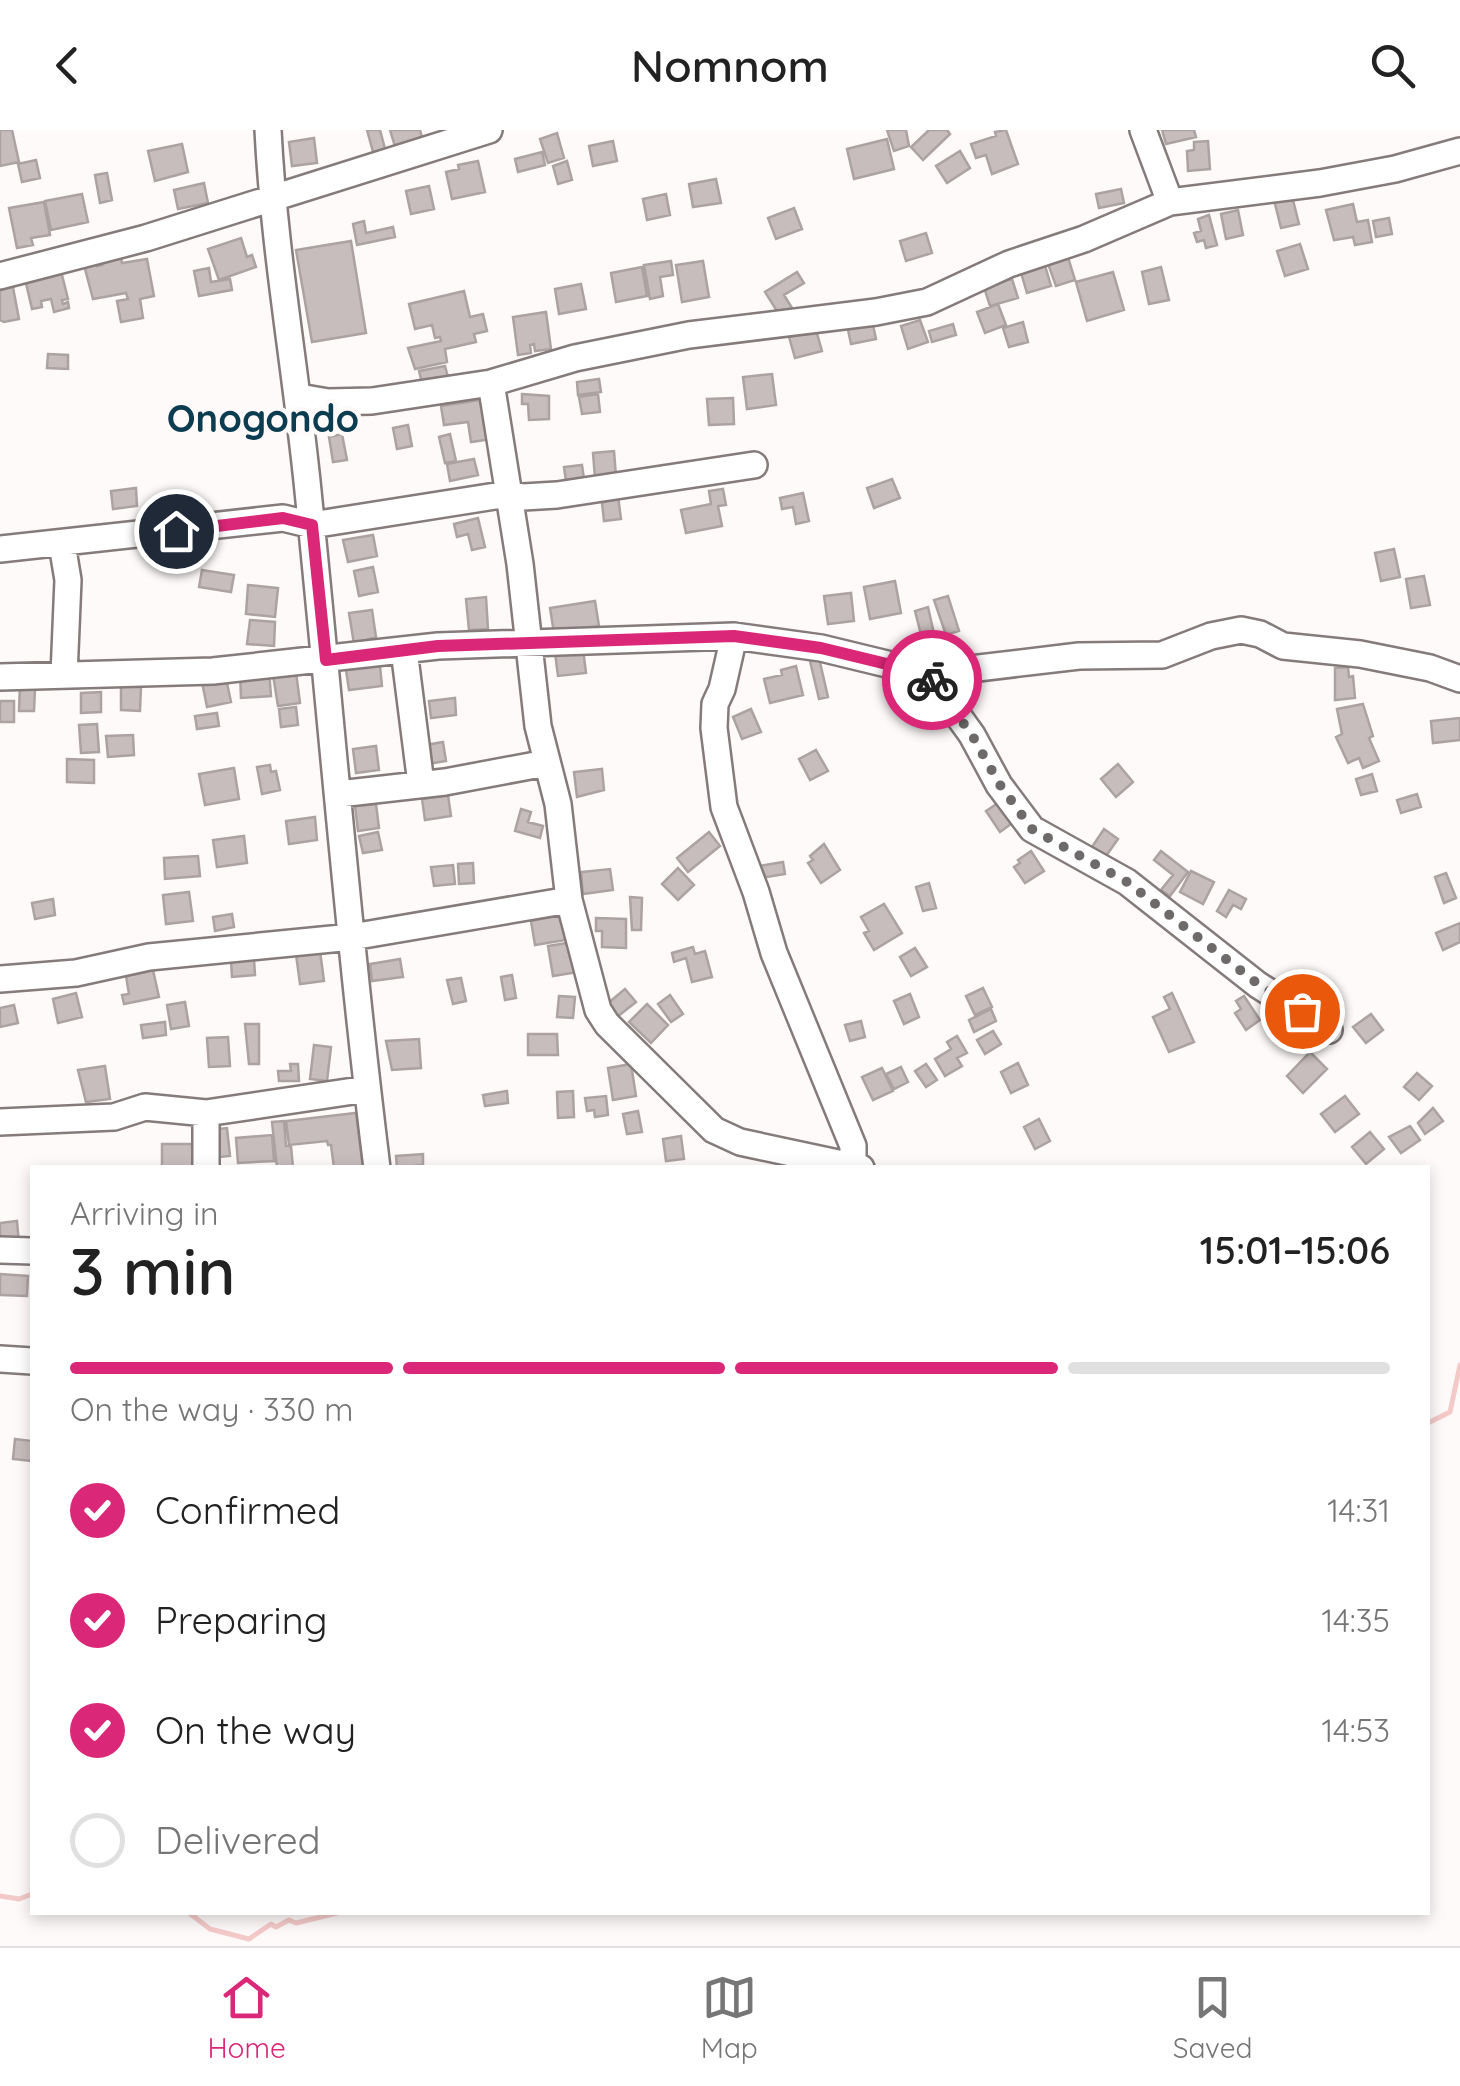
<!DOCTYPE html>
<meta charset="utf-8">
<style>
:root{--surface:#fff;--page:#f2f2f2;--text:#222;--muted:#767676;--line:#e0e0e0;--accent:#db2777}
body{margin:0;font-family:Quicksand,sans-serif;background:var(--page);color:var(--text);height:100vh;display:flex;flex-direction:column;font-size:38px;white-space:nowrap}
*{box-sizing:border-box;margin:0}
p{font-size:32px;color:var(--muted)}
.icon{flex:none;width:55px;height:55px;fill:none;stroke:currentColor;stroke-width:2;stroke-linecap:round;stroke-linejoin:round}
.map{position:relative;flex:1;overflow:hidden}
.panel{position:absolute;left:30px;top:1035px;width:1400px;height:750px;display:flex;flex-direction:column;background:var(--surface);border-radius:0px;box-shadow:0 5px 15px #0003}
.panel>*{flex:none}
.pin{position:absolute;display:grid;place-items:center;width:85px;height:85px;color:#fff;margin:-42px;border:5px solid #fff;border-radius:50%;box-shadow:0 2px 10px #0007}
.courier{position:absolute;display:grid;place-items:center;width:100px;height:100px;margin:-50px;border:8px solid #db2777;border-radius:50%;background:#fff;color:#222;box-shadow:0 2px 12px #0007}
.overview em{font-style:normal;font-weight:600}
.overview div{display:flex;flex-direction:column-reverse}
.overview{display:flex;align-items:center;justify-content:space-between;height:170px;padding:0 40px}
h1{font-size:65px;font-weight:600;line-height:75px}
.bar{display:grid;grid-template-columns:repeat(4,1fr);gap:15px 10px;align-content:center;height:120px;padding:0 40px}
.bar i{height:12px;border-radius:8px;background:var(--line)}
.bar .on{background:var(--accent)}
.bar p{grid-column:span 4}
ol{padding:0 40px;list-style:none}
li{display:flex;align-items:center;gap:30px;height:110px}
li p{margin-inline-start:auto}
li .icon{padding:10px;border-radius:50%;background:var(--accent);color:#fff;stroke-width:4}
li:last-child{color:var(--muted)}
li i{width:55px;height:55px;border:5px solid var(--line);border-radius:50%}
header{display:flex;justify-content:space-between;align-items:center;height:130px;padding:0 40px;background:var(--surface);font-size:45px;font-weight:600}
.tabs{display:flex;justify-content:space-around;align-items:center;height:140px;border-top:2px solid var(--line);background:var(--surface);font-size:28px;color:var(--muted)}
.tabs a{display:grid;justify-items:center;gap:5px}
.tabs .on{color:var(--accent)}
.map>svg:first-child{display:block}
.lines{fill:none;stroke-linecap:round;stroke-linejoin:round}
.stream{stroke:#f4cac9;stroke-width:5}
.building{fill:#c8bdbd;stroke:#aca2a1;stroke-width:2.5}
.minor-casing{stroke:#847b7a;stroke-width:30}
.minor{stroke:#fff;stroke-width:25}
.done{stroke:#6e6a6a;stroke-width:10;stroke-dasharray:0 18}
.route{stroke:#db2777;stroke-width:12}
.labels{text-anchor:middle;dominant-baseline:central;stroke-width:9;stroke-linejoin:round;paint-order:stroke}
.quarter-label{font-size:38px;font-weight:bold;fill:#0c3c50;stroke:#fefafa}
</style>
<header><svg class="icon" aria-label="back" viewBox="0 0 24 24"><path d="M15 5l-7 7 7 7"/></svg>Nomnom<svg class="icon" aria-label="search" viewBox="0 0 24 24"><circle cx="10" cy="10" r="6"/><path d="M15 15l6 6"/></svg></header>
<div class="map">
<svg width="1460" height="1816" viewBox="0 0 1460 1816">
<rect width="100%" height="100%" fill="#fefafa"/>
<g class="lines">
<path class="stream" d="M1428 1293 1450 1282 1460 1235
M0 1766 19 1769 32 1764
M188 1782 210 1799 249 1809 271 1794 276 1797 289 1790 296 1793 341 1782"/>
</g>
<path class="building" d="M0 0H12L19 32 0 36Z
M367 0H380L387 26 375 29Z
M390 0H420L424 15 397 23Z
M887 0H906L909 16 894 21Z
M929 0H947L950 4 923 30 911 17Z
M1006 0 1018 34 992 44 986 25 976 28 971 14 996 6 995 2Z
M1162 0H1194L1196 7 1166 14Z
M557 3 564 28 548 33 540 9Z
M314 8 317 33 292 36 289 12Z
M887 9 894 39 854 49 847 19Z
M613 11 617 31 593 36 589 16Z
M1208 11 1210 39 1188 41 1187 21 1194 20V12Z
M182 14 188 42 155 51 148 21Z
M960 21 970 38 947 53 936 36Z
M542 22 545 35 518 42 515 29Z
M36 30 40 48 22 52 18 34Z
M478 31 485 62 452 69 446 42 459 39 458 35Z
M567 31 572 50 558 54 553 36Z
M107 43 112 70 100 73 95 45Z
M716 49 721 73 693 77 689 54Z
M204 53 208 73 178 79 174 60Z
M429 56 434 79 411 84 406 61Z
M1121 59 1124 73 1099 78 1096 64Z
M82 64 88 92 51 100 45 71Z
M666 64 670 85 647 90 643 69Z
M1292 66 1299 94 1281 98 1274 70Z
M44 72 50 105 31 108 33 115 17 118 9 78Z
M1353 74 1357 92 1368 90 1372 112 1355 115 1353 107 1334 110 1326 80Z
M794 78 802 99 776 109 768 88Z
M1238 80 1243 105 1226 109 1221 84Z
M1209 85 1217 115 1206 118 1204 110 1197 112 1194 103 1201 101 1198 89Z
M1389 88 1392 104 1376 107 1373 91Z
M364 91 366 103 393 97 395 107 357 115 353 94Z
M926 103 932 123 906 131 900 111Z
M241 108 247 127 252 125 256 137 219 150 208 119Z
M351 111 366 203 312 212 296 120Z
M1300 114 1308 139 1285 146 1277 121Z
M1067 124 1075 150 1056 156 1047 131Z
M121 128 122 133 147 129 154 166 140 169 143 188 121 192 117 171 128 169 126 163 93 169 84 135 96 133 97 136 102 135 101 132Z
M671 131 673 145 660 147 663 166 650 169 644 135Z
M703 131 709 167 682 172 676 135Z
M1044 132 1051 156 1027 163 1020 139Z
M642 137 647 166 616 172 611 143Z
M1161 137 1169 170 1149 174 1142 142Z
M209 138 211 152 230 149 232 160 199 166 194 141Z
M61 141 68 169 62 170 63 174 68 172 69 178 54 182 51 169 41 171 42 177 32 179 25 149Z
M797 142 804 153 784 165 792 178 780 186 765 162Z
M1113 142 1124 180 1087 191 1076 152Z
M1012 149 1018 168 990 176 984 157Z
M12 152 19 189 4 192 0 190V155Z
M581 154 586 179 559 184 555 159Z
M464 161 470 187 483 184 487 201 474 204 476 212 445 219 447 232 415 239 408 218 441 211 440 207 435 208 432 195 415 199 409 174Z
M998 174 1006 195 985 203 977 182Z
M546 182 551 219 535 221 534 214 530 215 531 223 518 225 513 187Z
M872 190 876 209 851 214 847 195Z
M920 190 928 212 908 219 901 196Z
M1023 192 1028 212 1009 217 1003 198Z
M953 194 956 205 932 212 929 201Z
M816 200 822 221 795 228 789 207Z
M48 224 68 225V239L47 238Z
M445 236 448 247 422 253 419 241Z
M772 244 776 275 747 279 743 247Z
M599 249 601 262 578 265 577 252Z
M522 264 549 266V289L529 290 528 274H522Z
M598 264 600 282 582 284 579 267Z
M733 268 734 294 709 295 707 269Z
M486 269 492 309 471 312 468 292 444 295 441 276Z
M408 295 412 316 397 319 393 298Z
M342 304 347 330 333 332 329 307Z
M450 304 456 331 445 333 439 307Z
M614 321 616 346 595 348 593 323Z
M474 329 478 345 450 351 447 334Z
M582 335 584 349 566 351 564 337Z
M892 349 900 368 874 378 867 358Z
M136 358 137 376 113 379 111 361Z
M723 359 726 375 718 376 722 396 686 403 681 380 711 374 709 361Z
M803 363 809 391 796 394 793 377 782 379 780 368Z
M618 366 621 389 604 391 602 373Z
M478 388 485 417 472 420 468 404 457 407 454 394Z
M373 405 377 426 348 432 343 410Z
M1394 419 1400 447 1381 451 1375 423Z
M373 437 378 462 359 466 354 441Z
M202 440 234 445 231 462 199 457Z
M1424 446 1430 475 1411 478 1406 449Z
M895 451 901 483 870 489 864 457Z
M248 455 278 458 275 487 246 484Z
M851 463 854 491 828 494 824 466Z
M948 466 959 501 946 505 934 470Z
M486 467 488 499 469 500 466 469Z
M595 471 599 496 554 503 550 478Z
M928 477 935 508 946 505 949 518 926 524 915 481Z
M372 480 376 507 354 514 349 483Z
M250 490 275 492 274 516 247 514Z
M583 519 586 543 558 546 555 523Z
M819 528 828 567 819 569 810 531Z
M380 536 382 556 349 560 346 540Z
M796 536 803 565 770 573 764 549 782 545 781 540Z
M1348 537 1349 547 1353 546 1355 568 1335 570V538Z
M269 540 271 566 241 568 240 542Z
M296 542 300 573 278 576 273 545Z
M226 548 231 572 207 577 202 552Z
M20 552 30 553V559H35L34 581H19Z
M121 556 141 557 140 581 121 580Z
M101 562V582L81 583V563Z
M455 568 456 585 431 588 429 571Z
M0 571H14V592H0Z
M1363 574 1373 606 1369 608 1379 631 1363 638 1359 628 1348 633 1336 607 1342 604 1337 579Z
M296 577 298 595 281 597 279 579Z
M751 579 761 602 742 609 733 587Z
M217 583 219 596 197 599 195 586Z
M1460 588V610L1433 613 1431 591Z
M97 594 99 622 81 623 79 595Z
M133 605 134 625 108 627 106 606Z
M443 612 446 631 428 634 425 615Z
M376 616 379 640 356 643 353 619Z
M816 620 828 641 810 650 799 629Z
M67 629 94 630V653L67 652Z
M1118 634 1133 652 1116 667 1101 649Z
M270 635 271 642 276 641 280 660 262 664 257 637Z
M234 638 239 669 205 675 199 644Z
M602 639 604 660 577 667 574 642Z
M1372 644 1377 661 1361 665 1356 649Z
M1417 664 1421 677 1401 683 1397 670Z
M448 665 451 686 425 690 422 669Z
M998 673 1011 694 1000 702 986 681Z
M376 674 379 698 358 701 355 676Z
M521 679 531 682 528 692 543 696 540 708 515 701Z
M315 687 317 710 289 714 286 691Z
M1104 699 1118 709 1106 726 1092 717Z
M378 702 382 720 363 723 359 706Z
M709 702 720 716 688 742 677 728Z
M244 706 247 733 217 737 213 710Z
M824 714 840 740 821 753 808 733 813 730 810 726Z
M1031 721 1044 741 1025 753 1014 737 1020 733 1018 730Z
M1161 721 1188 742 1170 766 1161 760 1173 745 1154 730Z
M198 726 200 746 165 749 164 728Z
M783 732 785 744 761 748 759 736Z
M473 733 474 753 459 754 458 734Z
M453 735 455 754 434 756 431 737Z
M678 738 694 755 678 770 662 754Z
M610 739 613 760 583 764 581 742Z
M1191 741 1214 752 1203 774 1180 762Z
M1446 743 1456 768 1444 773 1435 747Z
M929 753 936 778 923 781 916 757Z
M1229 760 1246 769 1241 779 1233 775 1226 787 1217 781Z
M189 762 193 791 166 794 163 765Z
M630 767 642 768 641 800H632Z
M53 769 55 785 35 789 32 773Z
M884 774 902 803 874 820 864 803 869 801 861 787Z
M232 784 234 797 215 801 213 787Z
M561 785 565 810 535 815 531 791Z
M596 788 626 789V818L602 817V801H596Z
M1460 793V812L1443 820 1436 803Z
M573 812 578 842 553 846 548 816Z
M693 817 695 824 705 821 712 847 692 852 686 828 674 832 672 823Z
M915 818 927 837 911 846 900 827Z
M320 821 324 851 300 854 296 824Z
M254 829 255 845 232 847 231 831Z
M400 829 403 847 372 851 370 834Z
M153 840 159 867 124 874 122 865 129 864 126 846Z
M512 845 516 868 505 870 501 847Z
M461 848 466 871 453 874 447 850Z
M983 858 992 877 975 885 966 866Z
M625 859 636 872 617 887 607 874Z
M76 863 82 887 58 893 53 869Z
M1172 863 1194 912 1169 922 1153 887 1170 879 1164 867Z
M910 864 919 887 904 894 894 871Z
M670 865 683 884 671 892 658 874Z
M559 866 575 867 573 888 557 887Z
M1244 866 1260 890 1246 900 1235 883 1241 879 1236 871Z
M185 872 189 896 171 899 167 875Z
M647 874 668 895 651 913 629 892Z
M14 875 18 893 0 897V878Z
M991 879 996 891 974 902 969 890Z
M1371 884 1383 900 1366 913 1353 897Z
M861 891 865 907 850 911 845 895Z
M165 892 166 905 143 908 141 895Z
M245 894H259V934H249Z
M993 901 1001 914 985 924 977 910Z
M528 904H557L558 925H528Z
M957 906 967 923 957 928 962 936 945 946 935 929 951 919 947 912Z
M228 907 230 936 209 937 207 908Z
M419 909 421 938 392 940 386 911Z
M314 915 331 917 327 951 310 949Z
M1310 922 1327 939 1303 963 1287 946Z
M1018 933 1028 955 1011 963 1001 942Z
M290 934H298L299 951H279L278 941H291Z
M631 934 636 966 613 970 608 938Z
M926 934 937 950 926 957 915 941Z
M105 936 110 969 86 972 78 940Z
M901 937 908 952 894 959 886 944Z
M882 938 893 961 873 970 862 947Z
M1417 943 1432 956 1419 970 1404 957Z
M507 961 508 973 485 976 483 965Z
M573 961 574 987 558 988 557 962Z
M606 966 608 985 595 987 594 980 587 981 585 968Z
M1345 966 1359 984 1335 1002 1321 984Z
M1433 978 1443 991 1425 1004 1418 993Z
M638 981 642 1002 627 1004 623 984Z
M356 983 363 1038H334L331 1015H328L327 1011 289 1015 286 991Z
M1039 989 1050 1011 1035 1019 1024 997Z
M284 991 286 1016H291L293 1038H277L272 992Z
M1410 996 1420 1010 1401 1023 1389 1007Z
M227 998 230 1026 210 1028 207 1000Z
M1370 1002 1384 1019 1366 1034 1352 1017Z
M272 1005 274 1031 238 1033 236 1008Z
M681 1006 684 1029 666 1031 663 1009Z
M162 1014H192L193 1038H162Z
M423 1024V1035L397 1038 396 1026Z
M17 1091 19 1113 0 1114V1093Z
M0 1144 28 1146 27 1166 0 1165Z
M15 1309 32 1311V1331L13 1329Z"/>
<g class="lines">
<defs>
<path id="minor" d="M268 0C274 121 296 240 308 361 331 586 349 813 377 1038
M1143 0 1170 72
M0 146 146 108 489 0
M491 253 520 434 538 596 558 674 569 770 598 880 607 894 714 1000 740 1012 861 1038
M299 267 328 272 372 271 491 253 575 228 689 205 876 182 927 172 1009 134 1084 109 1170 72 1320 53 1395 39 1460 21
M62 414 68 450 64 545
M0 419 283 388 312 395 508 364 523 367 557 365 754 335
M734 506 722 559 715 574 714 598 724 677 756 762 774 823 853 1016V1034
M404 520 421 654
M928 544 972 605 999 655 1032 699 1127 752 1258 855 1329 900
M0 547 213 541 438 516 734 506 821 518 928 544 1079 526 1162 525 1211 506 1241 500 1260 504 1283 516 1360 524 1430 538 1460 549
M339 664 445 652 546 633
M0 849 76 843 149 827 352 807 569 770
M206 983V1038
M0 992 114 987 145 977 206 983 367 959
M0 1120 32 1121
M0 1229 32 1231"/>
</defs>
<use href="#minor" class="minor-casing"/>
<use href="#minor" class="minor"/>
</g>
<g class="lines">
<path class="done" d="M932 550 972 605 1000 655 1032 699 1127 752 1258 854 1302 881"/>
<path class="route" d="M176 401 283 388 312 395 326 530 438 516 734 506 821 518 928 544 932 550"/>
</g>
<g class="labels">
<g class="quarter-label">
<text x="263" y="288">Onogondo</text>
</g>
</g>
</svg>
<div class="pin" style="left:1302px;top:881px;background:#ea580c"><svg class="icon" aria-label="bag" viewBox="0 0 24 24"><path d="M5 8h14l-1 12H6zM9 8a3 3 0 0 1 6 0"/></svg></div>
<div class="pin" style="left:176px;top:401px;background:#1f2937"><svg class="icon" aria-label="home" viewBox="0 0 24 24"><path d="M3 11l9-7 9 7M6 9v11h12V9"/></svg></div>
<div class="courier" style="left:932px;top:550px"><svg class="icon" aria-label="bike" viewBox="0 0 24 24"><circle cx="6" cy="16" r="4"/><circle cx="18" cy="16" r="4"/><path d="M6 16l4-8h5l3 8M10 8l3 8H6M13 5h3"/></svg></div>
<section class="panel">
<div class="overview"><div><h1>3 min</h1><p>Arriving in</p></div><em>15:01–15:06</em></div>
<div class="bar"><i class="on"></i><i class="on"></i><i class="on"></i><i></i><p>On the way · 330 m</p></div>
<ol>
<li><svg class="icon" aria-label="check" viewBox="0 0 24 24"><path d="M5 12l5 5 9-10"/></svg>Confirmed<p>14:31</p></li>
<li><svg class="icon" aria-label="check" viewBox="0 0 24 24"><path d="M5 12l5 5 9-10"/></svg>Preparing<p>14:35</p></li>
<li><svg class="icon" aria-label="check" viewBox="0 0 24 24"><path d="M5 12l5 5 9-10"/></svg>On the way<p>14:53</p></li>
<li><i></i>Delivered</li>
</ol>
</section>
</div>
<nav class="tabs">
<a class="on"><svg class="icon" aria-label="home" viewBox="0 0 24 24"><path d="M3 11l9-7 9 7M6 9v11h12V9"/></svg>Home</a>
<a><svg class="icon" aria-label="map" viewBox="0 0 24 24"><path d="M3 6l6-2 6 2 6-2v14l-6 2-6-2-6 2zM9 4v14M15 6v14"/></svg>Map</a>
<a><svg class="icon" aria-label="saved" viewBox="0 0 24 24"><path d="M7 4h10v16l-5-4-5 4z"/></svg>Saved</a>
</nav>
